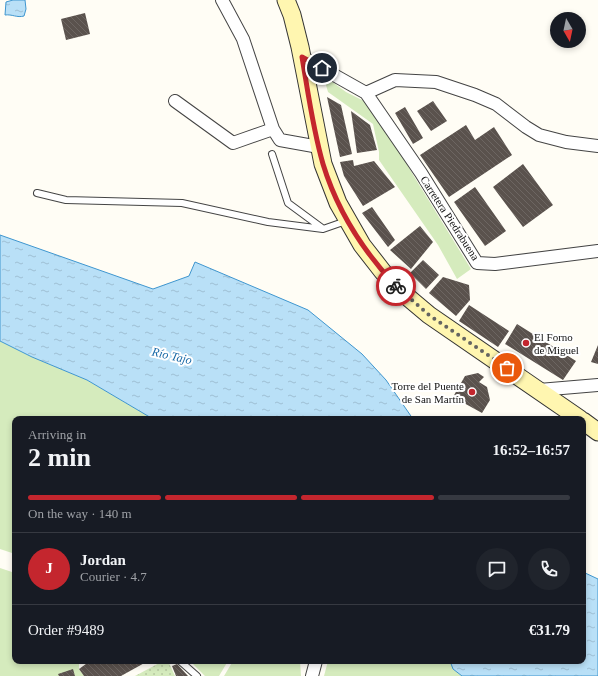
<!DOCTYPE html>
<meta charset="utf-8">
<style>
:root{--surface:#171b24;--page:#20242c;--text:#f1f3f6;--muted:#9ea1a6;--line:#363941;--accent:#c4262e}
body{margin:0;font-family:"Times New Roman",serif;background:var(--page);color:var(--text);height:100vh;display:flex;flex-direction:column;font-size:15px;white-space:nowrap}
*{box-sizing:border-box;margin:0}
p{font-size:13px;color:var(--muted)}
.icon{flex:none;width:22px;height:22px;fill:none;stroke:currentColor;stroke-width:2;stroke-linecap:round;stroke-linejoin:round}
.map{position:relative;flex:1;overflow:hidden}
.side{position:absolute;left:12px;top:416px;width:574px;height:248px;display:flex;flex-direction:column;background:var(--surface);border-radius:8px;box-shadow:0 2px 6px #0003}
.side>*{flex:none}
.needle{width:26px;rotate:171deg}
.fabs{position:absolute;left:550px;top:12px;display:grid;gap:8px}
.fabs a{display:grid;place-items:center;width:36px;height:36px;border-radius:50%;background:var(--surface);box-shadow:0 2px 6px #0003;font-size:20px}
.pin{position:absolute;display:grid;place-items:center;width:34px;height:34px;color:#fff;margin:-17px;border:2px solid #fff;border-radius:50%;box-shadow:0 1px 4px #0007}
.courier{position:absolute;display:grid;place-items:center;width:40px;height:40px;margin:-20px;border:3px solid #c4262e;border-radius:50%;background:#fff;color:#222;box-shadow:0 1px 5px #0007}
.head em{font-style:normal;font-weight:800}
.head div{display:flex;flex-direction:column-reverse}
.head{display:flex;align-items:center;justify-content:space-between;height:68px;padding:0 16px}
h1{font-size:26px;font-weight:800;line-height:30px}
.bar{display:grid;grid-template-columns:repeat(4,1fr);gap:6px 4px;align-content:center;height:48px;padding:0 16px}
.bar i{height:5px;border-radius:3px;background:var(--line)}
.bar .current{background:var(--accent)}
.bar p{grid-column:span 4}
.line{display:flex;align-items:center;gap:10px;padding:0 16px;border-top:1px solid var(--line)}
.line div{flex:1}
.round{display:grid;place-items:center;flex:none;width:42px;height:42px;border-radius:21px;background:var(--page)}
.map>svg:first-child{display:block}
.grass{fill:#d5ebbd}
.garden{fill:url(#garden-dots)}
.water{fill:url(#water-ripples);stroke:#3f96cf}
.building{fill:url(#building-back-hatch)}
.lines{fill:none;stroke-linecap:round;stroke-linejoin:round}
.lane-casing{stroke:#444;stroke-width:8}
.street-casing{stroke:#444;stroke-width:14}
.secondary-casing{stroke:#333;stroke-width:19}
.lane{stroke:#fff;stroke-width:6}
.street{stroke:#fff;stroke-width:12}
.secondary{stroke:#fff6b0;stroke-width:17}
.done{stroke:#646461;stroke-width:4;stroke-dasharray:0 7.2}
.route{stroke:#c4262e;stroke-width:5}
.poi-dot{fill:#c4262e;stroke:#fff;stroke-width:1.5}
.labels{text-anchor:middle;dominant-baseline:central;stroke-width:4;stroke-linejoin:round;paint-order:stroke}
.street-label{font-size:11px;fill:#111;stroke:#fff}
.poi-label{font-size:11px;fill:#111;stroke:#fff;text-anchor:start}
.water-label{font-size:12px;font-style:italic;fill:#1768a6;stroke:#fff}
</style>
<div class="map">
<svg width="598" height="676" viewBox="0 0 598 676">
<defs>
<pattern id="garden-dots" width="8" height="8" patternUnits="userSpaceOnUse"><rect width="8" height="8" fill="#d5ebbd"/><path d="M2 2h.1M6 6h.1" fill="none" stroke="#b6c8a1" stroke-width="1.8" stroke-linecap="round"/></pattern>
<pattern id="water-ripples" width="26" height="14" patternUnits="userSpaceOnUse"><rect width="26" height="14" fill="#b9e0f7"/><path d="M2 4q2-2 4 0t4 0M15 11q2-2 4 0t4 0" fill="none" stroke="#9ebfd3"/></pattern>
<pattern id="building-back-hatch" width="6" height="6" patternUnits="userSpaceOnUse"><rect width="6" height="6" fill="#5a524d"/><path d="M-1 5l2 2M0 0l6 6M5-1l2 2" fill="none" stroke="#6d6662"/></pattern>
</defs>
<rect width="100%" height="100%" fill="#fffdf5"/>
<path class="grass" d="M323 75 346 92 364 101 382 122 415 178 471 269 457 279 438 245 379 160V152L373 124 328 92Z
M0 341 32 357 87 380 153 419H15V554L0 549Z
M0 568 15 573V661H79V669L84 676H0Z
M190 661H228L219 676H205Z
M233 661H300L301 676H224Z
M328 661H450L453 669 462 676H324Z"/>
<path class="garden" d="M163 661H168L175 676H135Z"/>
<path class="water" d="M13 0H25L26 9 24 16C17 18 12 14 5 15L6 2Z
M0 235 153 289 189 276 195 262 308 310 362 354 386 380 413 419H153L87 380 32 357 0 341Z
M583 572 598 579V676H462L453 669 450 661H583Z"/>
<path class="building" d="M85 13 90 34 66 40 61 19Z
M327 97 341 105 352 154 340 157Z
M433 101 447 121 431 131 417 111Z
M405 107 423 138 413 144 395 113Z
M351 111 370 125 377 150 357 153Z
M466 125 475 140 494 127 512 155 449 197 420 155Z
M353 160 354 166 374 161 395 187 363 206 344 176 340 162Z
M523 164 553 205 523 227 493 187Z
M475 187 506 231 485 246 454 202Z
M372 207 395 240 388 247 362 213Z
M420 226 433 242 411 269 390 250Z
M423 260 439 275 426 289 410 273Z
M443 277 469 285 470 300 456 316 429 293Z
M469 305 509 331 498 347 459 321Z
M517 324 576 361 563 380 505 344Z
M598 345V364L591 362Z
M478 373 484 377 479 382 487 387 490 400 482 413 453 397 465 376Z
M90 661H148L121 676H84L79 669Z
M177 664 188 676H176L172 666Z
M73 669 75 676H59L58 674Z"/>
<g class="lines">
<defs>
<path id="lane" d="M272 154 288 203 322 228
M37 193 66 200 182 203 268 222 323 229 346 221
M180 661 197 676"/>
<path id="street" d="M222 0 243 39 273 129 280 140 319 147
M302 57 366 93 421 173 477 263 495 264 598 251
M366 93 395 80 436 82 475 95 496 104 526 127 539 135 566 142 598 146
M175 101 233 143 273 129
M539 390 598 385
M312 676 316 661"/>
<path id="secondary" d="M286 0 292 15 300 47 323 164 338 203 362 245 383 272 404 294 429 315 580 419
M583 421 598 432"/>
</defs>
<use href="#lane" class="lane-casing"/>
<use href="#street" class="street-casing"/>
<use href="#secondary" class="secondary-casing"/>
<use href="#lane" class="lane"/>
<use href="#street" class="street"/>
<use href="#secondary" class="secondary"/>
</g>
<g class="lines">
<path class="done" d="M396 286 429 315 507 368"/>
<path class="route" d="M322 68 302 57C308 92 313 130 323 164 337 210 364 252 396 286"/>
</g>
<g class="poi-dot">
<circle cx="526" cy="343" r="4"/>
<circle cx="472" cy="392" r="4"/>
</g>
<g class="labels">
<g class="street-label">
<text transform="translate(450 218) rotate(57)">Carretera Piedrabuena</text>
</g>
<g class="poi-label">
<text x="534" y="337">El Forno<tspan x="534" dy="13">de Miguel</tspan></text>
<text x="464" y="386" text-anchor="end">Torre del Puente<tspan x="464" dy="13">de San Martín</tspan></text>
</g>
<g class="water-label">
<text transform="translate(172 356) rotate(13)">Río Tajo</text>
</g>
</g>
</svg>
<div class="fabs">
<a><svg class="needle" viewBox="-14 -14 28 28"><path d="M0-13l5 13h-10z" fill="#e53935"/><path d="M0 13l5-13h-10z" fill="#9ea1a6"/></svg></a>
</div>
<div class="pin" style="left:507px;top:368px;background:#ea580c"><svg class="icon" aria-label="bag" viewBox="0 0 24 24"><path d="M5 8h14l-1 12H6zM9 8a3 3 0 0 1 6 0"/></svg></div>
<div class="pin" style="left:322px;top:68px;background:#1f2937"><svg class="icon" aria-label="home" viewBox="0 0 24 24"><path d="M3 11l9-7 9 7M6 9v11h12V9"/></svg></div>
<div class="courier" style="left:396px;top:286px"><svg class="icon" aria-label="bike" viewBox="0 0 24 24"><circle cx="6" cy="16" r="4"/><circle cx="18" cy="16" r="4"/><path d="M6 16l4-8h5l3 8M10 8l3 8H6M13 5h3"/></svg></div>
<section class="side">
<div class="head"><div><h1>2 min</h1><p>Arriving in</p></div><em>16:52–16:57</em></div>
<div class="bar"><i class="current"></i><i class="current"></i><i class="current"></i><i></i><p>On the way · 140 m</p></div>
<div class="line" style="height:72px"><b class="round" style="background:var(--accent);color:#fff">J</b><div><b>Jordan</b><p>Courier · 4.7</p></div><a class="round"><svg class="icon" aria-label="chat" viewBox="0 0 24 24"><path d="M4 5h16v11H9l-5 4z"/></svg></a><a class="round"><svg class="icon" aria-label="phone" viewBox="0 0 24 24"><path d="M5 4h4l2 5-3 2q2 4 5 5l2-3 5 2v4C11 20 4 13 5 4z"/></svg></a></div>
<div class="line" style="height:52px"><div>Order #9489</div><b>€31.79</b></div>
</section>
</div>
